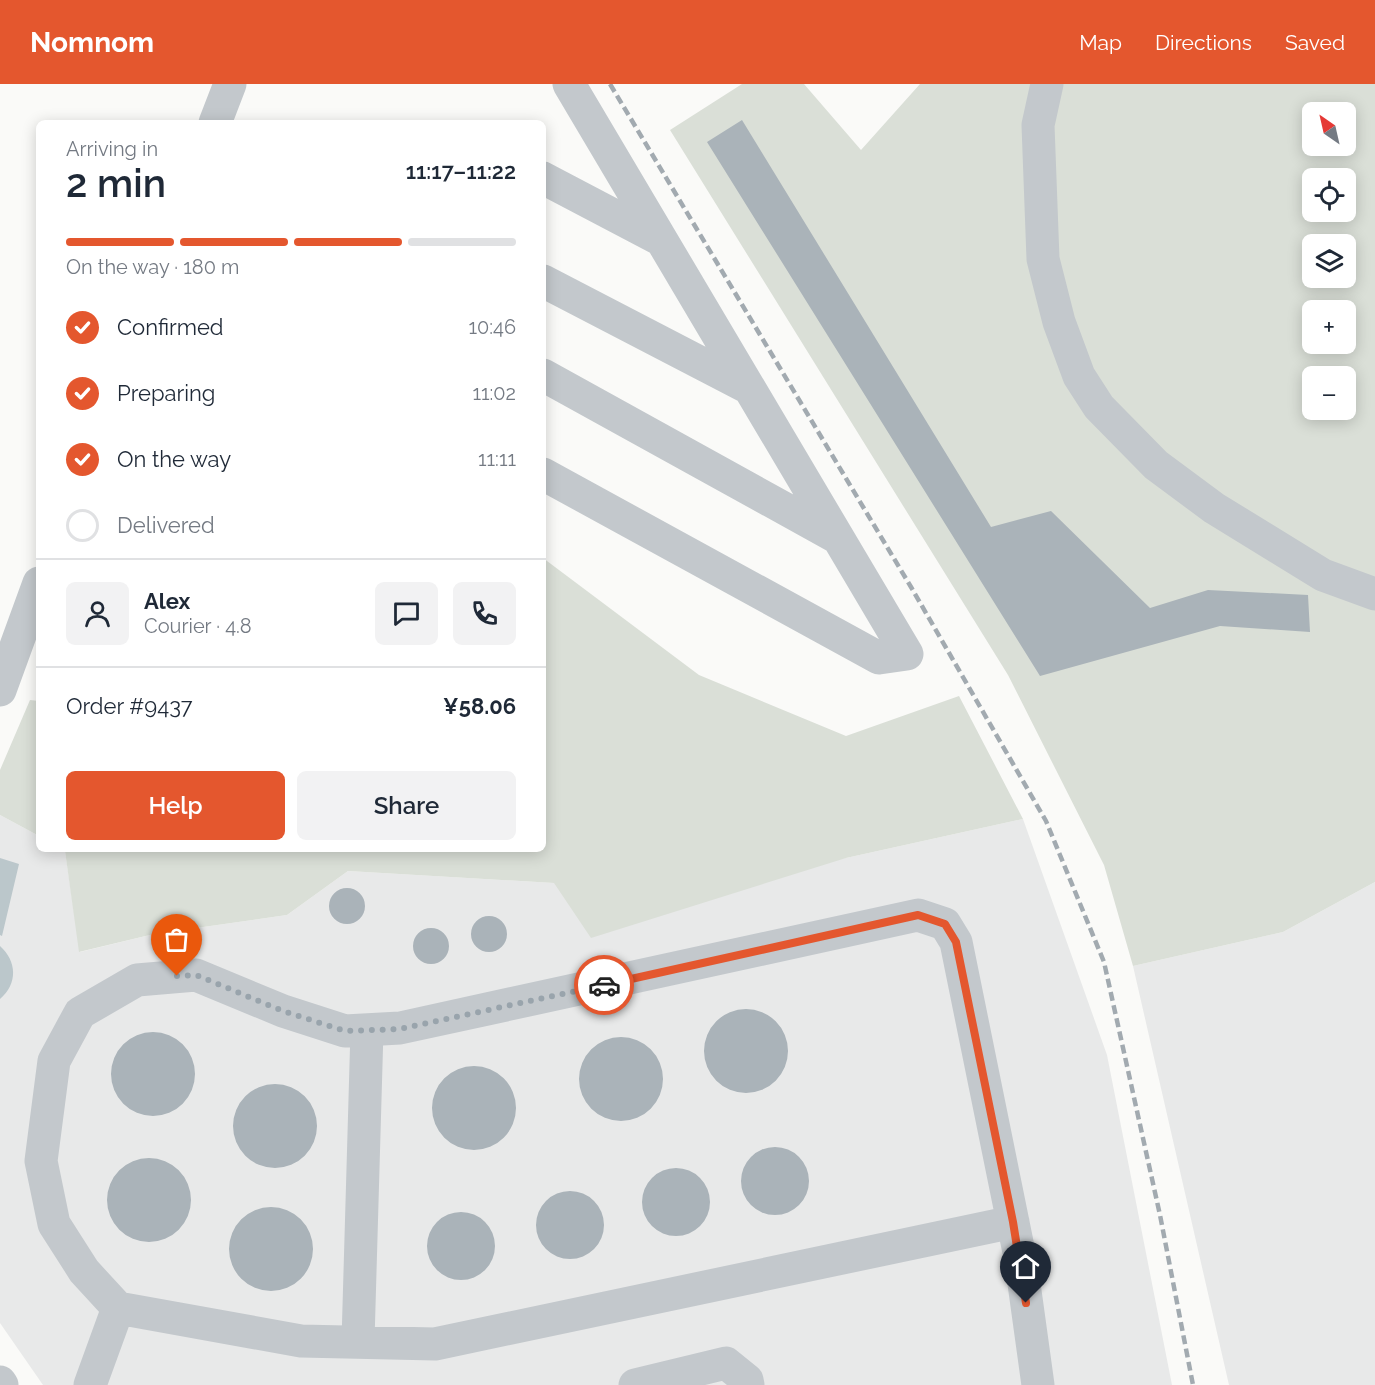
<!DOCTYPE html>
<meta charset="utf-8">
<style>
:root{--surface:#fff;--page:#f2f2f3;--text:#1f2937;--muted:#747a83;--line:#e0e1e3;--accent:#e4572e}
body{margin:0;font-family:Raleway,sans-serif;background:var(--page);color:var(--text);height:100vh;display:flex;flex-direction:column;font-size:22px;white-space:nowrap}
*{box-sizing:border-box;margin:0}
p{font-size:20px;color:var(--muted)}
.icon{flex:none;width:33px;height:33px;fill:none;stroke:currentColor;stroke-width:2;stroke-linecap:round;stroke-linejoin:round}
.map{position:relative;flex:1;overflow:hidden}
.details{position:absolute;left:36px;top:36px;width:510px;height:732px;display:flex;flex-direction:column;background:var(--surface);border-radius:9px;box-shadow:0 3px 15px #0003}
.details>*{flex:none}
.needle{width:39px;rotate:326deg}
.buttons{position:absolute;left:1302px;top:18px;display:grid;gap:12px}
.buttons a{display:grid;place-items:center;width:54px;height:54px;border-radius:9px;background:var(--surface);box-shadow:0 3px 15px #0003;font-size:30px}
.pin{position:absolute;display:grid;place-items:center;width:51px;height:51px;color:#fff;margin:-62px -26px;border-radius:50% 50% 50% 0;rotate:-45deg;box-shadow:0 0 6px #0007}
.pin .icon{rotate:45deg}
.courier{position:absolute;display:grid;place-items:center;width:60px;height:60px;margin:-30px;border:4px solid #e4572e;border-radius:50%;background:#fff;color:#222;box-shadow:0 2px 8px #0007}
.summary em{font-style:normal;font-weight:600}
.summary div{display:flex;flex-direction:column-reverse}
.summary{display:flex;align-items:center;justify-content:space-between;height:102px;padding:0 30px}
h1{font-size:39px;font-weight:600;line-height:45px}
.bar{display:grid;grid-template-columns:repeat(4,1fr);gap:9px 6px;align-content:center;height:72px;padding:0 30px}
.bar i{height:8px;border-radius:4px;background:var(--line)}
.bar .active{background:var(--accent)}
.bar p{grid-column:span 4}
.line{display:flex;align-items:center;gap:15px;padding:0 30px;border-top:2px solid var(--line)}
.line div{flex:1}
.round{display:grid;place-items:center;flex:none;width:63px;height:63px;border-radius:9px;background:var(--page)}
ol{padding:0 30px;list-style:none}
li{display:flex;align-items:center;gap:18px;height:66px}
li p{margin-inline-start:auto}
li .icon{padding:6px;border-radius:50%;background:var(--accent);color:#fff;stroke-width:4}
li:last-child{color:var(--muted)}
li i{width:33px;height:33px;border:3px solid var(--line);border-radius:50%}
.button{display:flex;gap:12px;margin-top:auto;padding:12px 30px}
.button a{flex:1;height:69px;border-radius:9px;background:var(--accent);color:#fff;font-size:24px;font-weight:600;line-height:69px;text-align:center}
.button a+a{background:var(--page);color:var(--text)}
header{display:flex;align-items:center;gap:36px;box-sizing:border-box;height:84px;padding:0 30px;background:var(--accent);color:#fff}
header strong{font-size:28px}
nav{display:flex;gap:33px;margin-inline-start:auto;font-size:21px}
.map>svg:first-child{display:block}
.built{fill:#e8e9e9}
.green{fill:#dadfd7;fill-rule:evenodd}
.water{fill:#bbc7cb}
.building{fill:#aab3b9}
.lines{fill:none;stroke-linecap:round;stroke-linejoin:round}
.minor{stroke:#c3c8cc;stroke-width:33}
.rail{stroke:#a2aab0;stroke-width:4.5;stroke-dasharray:9 4.5;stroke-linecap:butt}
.done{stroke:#99a4ac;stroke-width:6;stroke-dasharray:0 10.8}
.route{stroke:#e4572e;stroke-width:8}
</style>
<header>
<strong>Nomnom</strong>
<nav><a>Map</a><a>Directions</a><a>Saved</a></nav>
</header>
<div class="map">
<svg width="1375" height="1301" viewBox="0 0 1375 1301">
<rect width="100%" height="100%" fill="#fafaf8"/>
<path class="built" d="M0 731 39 752V765L65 767 80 868 154 850 287 831 348 787 554 799 846 774 1023 735 1107 971 1172 1301H43L0 1239Z
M1375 798V1301H1229L1133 882 1283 848Z"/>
<path class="green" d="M742 0H804L861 66 920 0H1375V798L1283 848 1133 882 1104 781 1008 591 670 46ZM1312 28H1346V62H1312ZM1312 94H1346V128H1312ZM1312 160H1346V194H1312ZM1312 226H1346V260H1312ZM1312 292H1346V326H1312Z
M543 474 699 591 846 652 959 612 1023 735 846 774 591 854 554 799 348 787 287 831 154 850 79 868 65 767 62 765H543Z
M30 616 39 617V752L0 731V686Z"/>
<path class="water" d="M0 774 19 780 2 852 0 851Z
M0 862C17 877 18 900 0 915Z"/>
<path class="building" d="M742 36 991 443 1051 427 1150 524 1208 506 1308 511 1310 548 1220 542 1040 592 707 58Z
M329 822a18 18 0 1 1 36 0a18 18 0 1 1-36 0Z
M471 850a18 18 0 1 1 36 0a18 18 0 1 1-36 0Z
M413 862a18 18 0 1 1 36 0a18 18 0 1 1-36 0Z
M704 967a42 42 0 1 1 84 0a42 42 0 1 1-84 0Z
M111 990a42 42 0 1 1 84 0a42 42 0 1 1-84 0Z
M579 995a42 42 0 1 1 84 0a42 42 0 1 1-84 0Z
M432 1024a42 42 0 1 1 84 0a42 42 0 1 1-84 0Z
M233 1042a42 42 0 1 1 84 0a42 42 0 1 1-84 0Z
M741 1097a34 34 0 1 1 68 0a34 34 0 1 1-68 0Z
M107 1116a42 42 0 1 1 84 0a42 42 0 1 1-84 0Z
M642 1118a34 34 0 1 1 68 0a34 34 0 1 1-68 0Z
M536 1141a34 34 0 1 1 68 0a34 34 0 1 1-68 0Z
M229 1165a42 42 0 1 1 84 0a42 42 0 1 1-84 0Z
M427 1162a34 34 0 1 1 68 0a34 34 0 1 1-68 0Z"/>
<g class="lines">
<path class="minor" d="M1047 0 1038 41 1043 175 1059 238 1079 292 1099 323 1156 381 1214 424 1323 491 1375 510
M215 39 230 0
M543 94 661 156
M543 197 749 304
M543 291 838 454
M543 390 879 574 907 570 569 0
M0 606 39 499
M118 1224 301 1257 435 1260 1013 1138
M358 1257 367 946
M0 1298 2 1301
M90 1301 118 1224 84 1187 54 1140 41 1077 54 977 80 929 137 896 196 891 283 927 345 947 400 944 918 831 945 840 956 858 1021 1178 1038 1301
M635 1301 726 1279 747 1296 748 1301"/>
<path class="rail" d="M610 0 911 503 1046 737 1104 878 1160 1131 1193 1301"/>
</g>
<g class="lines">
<path class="done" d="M177 892 196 891 283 927 345 947 400 945 604 901"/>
<path class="route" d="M604 901 918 831 945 840 956 858 1013 1138 1026 1219"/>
</g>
</svg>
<div class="buttons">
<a><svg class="needle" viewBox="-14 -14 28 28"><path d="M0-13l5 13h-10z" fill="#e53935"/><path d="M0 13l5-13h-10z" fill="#747a83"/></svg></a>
<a><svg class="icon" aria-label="locate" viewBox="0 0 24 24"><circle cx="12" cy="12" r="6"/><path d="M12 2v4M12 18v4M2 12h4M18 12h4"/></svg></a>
<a><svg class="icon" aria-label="layers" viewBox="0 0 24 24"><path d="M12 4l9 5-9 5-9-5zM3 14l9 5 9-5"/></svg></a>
<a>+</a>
<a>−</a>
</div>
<div class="pin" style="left:177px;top:892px;background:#ea580c"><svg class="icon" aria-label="bag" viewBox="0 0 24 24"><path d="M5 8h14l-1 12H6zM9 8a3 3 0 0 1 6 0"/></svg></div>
<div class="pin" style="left:1026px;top:1219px;background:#1f2937"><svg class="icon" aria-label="home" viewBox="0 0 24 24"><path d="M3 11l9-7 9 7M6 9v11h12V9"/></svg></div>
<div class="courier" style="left:604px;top:901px"><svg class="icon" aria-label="car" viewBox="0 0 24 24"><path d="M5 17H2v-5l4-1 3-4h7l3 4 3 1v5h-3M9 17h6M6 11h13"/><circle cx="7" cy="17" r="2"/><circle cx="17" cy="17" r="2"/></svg></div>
<section class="details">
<div class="summary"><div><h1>2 min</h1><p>Arriving in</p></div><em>11:17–11:22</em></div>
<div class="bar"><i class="active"></i><i class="active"></i><i class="active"></i><i></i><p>On the way · 180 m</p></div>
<ol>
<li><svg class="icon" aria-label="check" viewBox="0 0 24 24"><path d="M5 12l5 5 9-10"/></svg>Confirmed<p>10:46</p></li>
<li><svg class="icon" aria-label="check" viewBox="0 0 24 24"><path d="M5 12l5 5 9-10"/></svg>Preparing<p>11:02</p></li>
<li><svg class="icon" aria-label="check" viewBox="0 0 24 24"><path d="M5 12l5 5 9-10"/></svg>On the way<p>11:11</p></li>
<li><i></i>Delivered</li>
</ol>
<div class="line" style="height:108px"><a class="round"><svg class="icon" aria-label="person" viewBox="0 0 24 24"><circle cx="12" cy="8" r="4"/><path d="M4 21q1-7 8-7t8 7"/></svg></a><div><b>Alex</b><p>Courier · 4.8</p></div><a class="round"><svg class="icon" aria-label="chat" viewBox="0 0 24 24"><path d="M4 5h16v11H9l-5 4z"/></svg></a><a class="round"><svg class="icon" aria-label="phone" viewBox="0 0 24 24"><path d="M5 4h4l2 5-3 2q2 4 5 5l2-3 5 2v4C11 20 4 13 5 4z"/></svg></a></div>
<div class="line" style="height:78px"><div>Order #9437</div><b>¥58.06</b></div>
<div class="button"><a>Help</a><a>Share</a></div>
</section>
</div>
